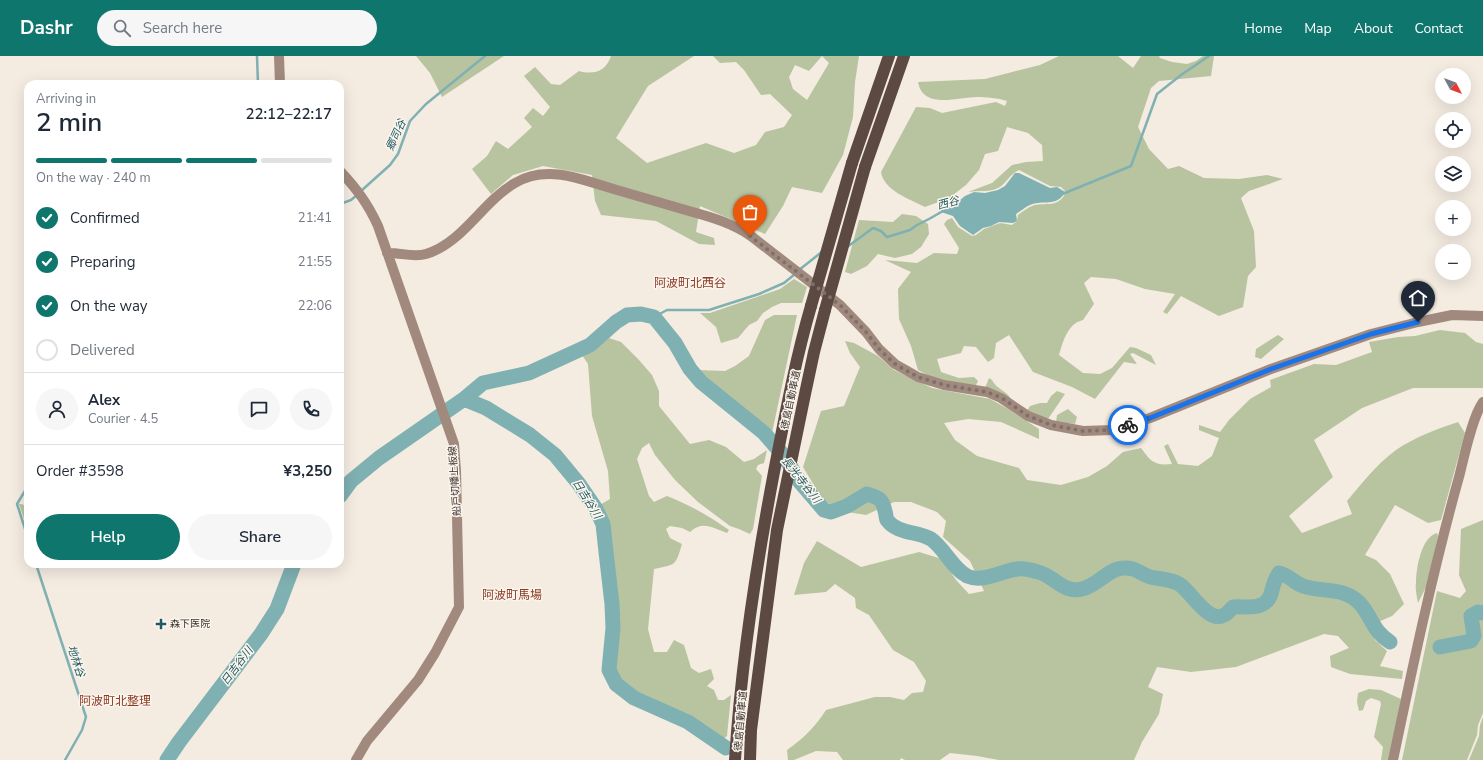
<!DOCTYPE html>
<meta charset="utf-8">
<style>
:root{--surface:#fff;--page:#f6f6f7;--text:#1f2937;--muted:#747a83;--line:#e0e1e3;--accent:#0f766e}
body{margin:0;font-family:"Nunito Sans","Noto Sans JP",sans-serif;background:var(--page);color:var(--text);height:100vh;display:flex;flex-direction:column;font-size:15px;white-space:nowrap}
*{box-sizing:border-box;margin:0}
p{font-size:13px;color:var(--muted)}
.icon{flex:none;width:22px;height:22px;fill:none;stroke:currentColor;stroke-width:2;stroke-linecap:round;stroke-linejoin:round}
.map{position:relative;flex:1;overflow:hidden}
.drawer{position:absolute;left:24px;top:24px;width:320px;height:488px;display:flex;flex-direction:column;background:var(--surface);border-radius:12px;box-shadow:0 4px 16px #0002}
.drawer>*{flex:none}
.needle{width:26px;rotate:131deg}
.fabs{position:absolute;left:1435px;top:12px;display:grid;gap:8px}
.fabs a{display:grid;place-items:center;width:36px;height:36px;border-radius:50%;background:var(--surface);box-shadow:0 4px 16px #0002;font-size:20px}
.pin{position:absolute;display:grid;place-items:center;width:34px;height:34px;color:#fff;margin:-41px -17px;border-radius:50% 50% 50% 0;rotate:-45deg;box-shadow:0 0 4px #0007}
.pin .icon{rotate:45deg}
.courier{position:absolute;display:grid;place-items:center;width:40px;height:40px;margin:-20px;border:3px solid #1a73e8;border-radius:50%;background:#fff;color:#222;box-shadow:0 1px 5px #0007}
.headline em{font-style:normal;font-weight:600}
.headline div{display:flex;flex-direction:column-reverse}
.headline{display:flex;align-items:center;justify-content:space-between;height:68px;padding:0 12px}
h1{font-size:26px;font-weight:600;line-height:30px}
.bar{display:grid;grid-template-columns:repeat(4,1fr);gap:6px 4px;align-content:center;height:48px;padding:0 12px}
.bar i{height:5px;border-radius:3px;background:var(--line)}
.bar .on{background:var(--accent)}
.bar p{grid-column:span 4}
.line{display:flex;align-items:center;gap:10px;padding:0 12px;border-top:1px solid var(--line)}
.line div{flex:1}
.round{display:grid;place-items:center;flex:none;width:42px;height:42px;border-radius:21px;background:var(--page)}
ol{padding:0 12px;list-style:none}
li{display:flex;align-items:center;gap:12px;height:44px}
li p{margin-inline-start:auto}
li .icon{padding:4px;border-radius:50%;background:var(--accent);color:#fff;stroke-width:4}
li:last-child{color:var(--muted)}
li i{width:22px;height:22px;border:2px solid var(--line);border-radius:50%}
.cta{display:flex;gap:8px;margin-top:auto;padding:8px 12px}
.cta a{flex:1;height:46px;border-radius:24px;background:var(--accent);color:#fff;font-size:16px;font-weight:600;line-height:46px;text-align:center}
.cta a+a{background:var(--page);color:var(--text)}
header{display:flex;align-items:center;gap:24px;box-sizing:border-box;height:56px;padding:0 20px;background:var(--accent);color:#fff}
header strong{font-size:19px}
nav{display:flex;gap:22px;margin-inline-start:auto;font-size:14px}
.search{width:280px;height:36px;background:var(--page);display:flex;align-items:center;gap:10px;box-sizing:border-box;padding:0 14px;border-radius:22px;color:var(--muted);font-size:15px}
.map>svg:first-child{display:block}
.green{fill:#b8c4a0;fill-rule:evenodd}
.water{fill:#7fb0b2}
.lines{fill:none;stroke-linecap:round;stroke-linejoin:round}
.stream{stroke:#7fb0b2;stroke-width:2.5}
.river{stroke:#7fb0b2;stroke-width:15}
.secondary{stroke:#a18a7d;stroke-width:10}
.highway{stroke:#5c4a42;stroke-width:12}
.highway-bridge{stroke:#5c4a42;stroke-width:12}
.done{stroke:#7c716b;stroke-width:4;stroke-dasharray:0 7.2}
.route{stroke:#1a73e8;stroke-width:5}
.poi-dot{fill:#1f5a5e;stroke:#fbf5ee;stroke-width:1.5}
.labels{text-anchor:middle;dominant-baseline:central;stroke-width:3;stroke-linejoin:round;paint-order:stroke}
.street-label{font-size:10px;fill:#3b302b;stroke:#fbf5ee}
.poi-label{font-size:10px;fill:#3b302b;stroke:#fbf5ee;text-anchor:start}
.water-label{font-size:11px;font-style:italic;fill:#1f5a5e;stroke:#fbf5ee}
.quarter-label{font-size:12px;fill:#8c3b22;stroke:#fbf5ee}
</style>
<header>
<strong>Dashr</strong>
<div class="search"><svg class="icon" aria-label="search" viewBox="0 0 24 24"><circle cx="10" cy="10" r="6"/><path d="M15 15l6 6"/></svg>Search here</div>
<nav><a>Home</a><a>Map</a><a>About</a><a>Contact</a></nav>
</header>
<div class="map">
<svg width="1483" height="704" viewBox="0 0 1483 704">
<rect width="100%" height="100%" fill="#f4ebe1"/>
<path class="green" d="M416 0H504L442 41 430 17Z
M611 0H694L648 30 616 82 647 107 706 87 734 97 756 89 765 76 784 71 792 59 770 38 761 39 744 14 736 6 720 7 713 0H859L855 26 853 61 843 99 822 137 792 131 783 150 765 178 700 150 696 176 714 182 715 189 699 188 656 165 601 159 595 145 592 119 543 110 513 119 491 138 472 113 487 100 496 85 508 93 532 71 524 62 533 52 543 60 550 51 524 20 535 11 551 28 560 29 579 15C593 19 606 16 611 0ZM822 0 829 7 807 44 793 33 789 21 795 9 809 15Z
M1059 0H1118L1133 12 1141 0H1159L1160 2 1172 6 1187 8 1196 5 1203 0H1214L1211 20 1159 25 1151 32 1138 71 1149 93 1168 113 1179 110 1204 122 1239 123 1267 119 1283 123 1249 135 1241 142 1254 175 1256 211 1248 220 1243 251 1219 260 1181 240 1167 258 1163 256 1175 238 1145 233 1116 223 1091 221 1084 227 1094 248 1083 264C1067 268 1063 286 1059 299L1083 317 1100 318 1112 312 1130 291 1136 292 1151 299 1156 309 1133 297 1130 298 1137 308 1124 306 1095 343 1072 331 1033 316 1009 279 996 287 994 302 988 306 976 291 964 290 961 297 937 303 941 316 959 322 974 321 978 325 975 331 931 321 918 314 911 290 899 263 898 233 911 216 885 204 917 207 934 197 957 198 959 192 944 168 947 164 952 162 958 171 972 180 976 179 984 173 1000 167 1012 169 1017 165 1018 159C1022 156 1027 152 1032 150 1044 145 1058 154 1066 136L1061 131 1050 130 1019 114C1010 118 1007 126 1000 131 991 137 978 134 968 136L992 127 1012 109 1026 106 1043 105 1042 89 1028 77 1007 71 998 95 985 98 979 114 966 129 949 142 925 151C910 143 884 135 881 116L916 51 930 52 942 57 996 46 1005 50 1007 45C998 42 986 41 977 41 958 41 923 54 918 26L985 23 1040 9Z
M902 158 916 160 928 168 929 178 921 191 912 198 895 202 878 198 867 210 851 218 845 216 859 164 893 166Z
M794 223 807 231 802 247H781L772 251 763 257 757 265 749 269 738 282 721 287 716 271 700 257H710L780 233Z
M774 259H797L772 377 708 326 697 314 725 315 735 310 749 300 765 264Z
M1440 274 1465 277 1476 286 1483 288V332H1413L1362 352 1314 384 1333 421 1289 460 1302 477 1352 458 1347 445C1362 427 1377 408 1396 394 1415 381 1437 373 1458 366L1465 377 1441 464 1428 467 1395 449 1365 499 1376 504 1390 518 1404 548 1392 560 1369 570 1375 584 1387 595 1380 610 1403 615 1402 623 1350 618 1331 611 1330 600 1349 592 1338 580 1324 578 1236 611 1191 616 1157 611 1148 631 1163 638 1159 658 1142 686 1134 704H999L977 700 950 697 940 704H905L901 702 900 704H843L837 696 816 695 794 704H788L787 694C803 683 815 671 826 654L875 641H890L904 644 912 637 923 636 926 625 914 606 893 594 869 559 856 552 855 542 835 528 826 536 794 539 804 507 817 485 861 511 919 496 942 503 956 524 969 538 984 535 970 505 943 481 946 465 937 456 911 446H894L866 459 847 456 831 449 821 441 803 411 821 355 844 350 860 311 850 297 845 285 854 287 878 300 894 314 932 332 990 343 1010 354 1039 373V383L1001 366 968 363 944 367 955 384 977 400 1019 412 1027 424 1061 429 1088 421 1107 410 1123 396 1141 392C1151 406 1155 410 1172 408L1164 390 1168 388 1178 408 1198 410 1212 400 1219 382 1199 374V369L1220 376 1229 364 1250 343 1271 331 1270 324 1314 308 1336 309 1372 296 1369 286 1398 281 1415 280Z
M1278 279 1284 283 1261 303 1255 301 1256 293Z
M609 282 621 286 639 304 652 319 659 335V350L690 388 709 384 726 391 744 406 754 403 767 394 764 407 758 409 756 413 762 420 753 473 750 478 739 473 730 470 698 446 675 424 655 399 649 387 642 392 637 403 649 440 654 446 667 440C690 449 709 460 729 474L727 477C713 472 703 464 690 476L682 472 670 470 666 473 670 482 682 488C675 511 676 508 654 513L648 573 654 596H667L674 584 684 589 691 612 699 617 711 613 714 623 707 630 714 634 718 644H724L731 639 727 680 721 685 688 663 687 657 684 660 635 639 619 628 612 614 616 574V541L606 468 598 450 610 443 608 415 592 360 588 308 582 299Z
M989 322 992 324C996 333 1008 335 1012 345L985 332Z
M1057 335 1065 338 1048 363 1027 355 1030 350 1040 347H1047L1051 340Z
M1068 353 1077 361 1075 368 1056 366 1057 359Z
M19 448H22L28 452V475Z
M1483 464V657L1478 669 1477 679 1467 704H1402L1437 535 1460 542 1466 535 1459 519 1461 473Z
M1437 477 1438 480 1428 527 1418 547C1417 540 1415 534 1416 527 1416 513 1421 481 1437 477Z
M1369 633 1381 634 1401 643 1389 704H1381L1383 691 1374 681 1381 648 1380 645 1371 642 1366 645 1363 654 1359 655 1357 646 1358 637Z
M1483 661V704H1469L1479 680 1480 669Z"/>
<path class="water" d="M1015 117H1019L1050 132 1057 131 1065 136C1056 152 1043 143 1030 149 1025 151 1021 155 1016 158L1017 165 1013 167 999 166 991 170 983 172 973 179 960 170 953 160 938 155 953 150 965 140 974 136 985 137 998 134 1005 130Z"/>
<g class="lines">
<path class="stream" d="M257 0 258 28
M361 135 390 109 398 98 410 65 426 48 485 0
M1060 139 1131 110 1157 38 1181 19 1209 0
M340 148 351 144 357 139
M847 191 873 172 881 175 887 181 910 174 917 169 929 163 943 155
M799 214 823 195
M654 261 667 254H709L759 238 784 227 795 218
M28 430 17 448 28 482
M36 508 86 661 82 674 65 704"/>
<path class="river" d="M464 343 486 352 530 379 555 399 579 428 596 453 603 468 606 496 612 548 613 572 609 614 616 628 634 642 688 666 726 692
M340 440 351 425 379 402 464 343 483 327 529 317 590 289 616 266 627 259 641 258 654 261 675 287 690 313 701 326 764 377 784 400 800 426 824 454 831 456 847 450 867 438C879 442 882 442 885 455 886 458 886 462 887 464 897 478 917 475 931 483 945 493 952 512 967 520 983 527 1001 515 1017 513 1023 512 1032 514 1038 516 1053 519 1063 538 1082 533 1102 528 1110 507 1133 513 1139 515 1144 519 1150 521 1159 523 1171 523 1179 528 1191 535 1208 568 1224 559 1227 558 1230 554 1233 551 1247 550 1265 555 1271 538 1273 530 1274 524 1279 517 1289 519 1294 527 1303 530 1323 537 1347 530 1362 550 1373 564 1373 575 1390 586
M1440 591 1471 585 1474 580 1471 560 1478 556 1483 557
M167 704 179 686 261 578 277 553 294 508"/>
<path class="secondary" d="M279 0 280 28
M340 115C357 133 368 148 378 170L454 388 456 415 459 551 435 597 418 624 367 685 356 704
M387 197C399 196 413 202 426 198 463 187 482 146 515 127 525 121 538 118 549 118 572 118 595 128 617 134 641 141 665 148 689 155 711 161 732 167 751 180L840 249 866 276 879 293 895 308 918 321 944 329 987 336 1001 342 1028 360 1051 369 1083 375 1113 374 1150 362 1271 313 1371 278 1418 266 1452 259 1483 260
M1393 704C1413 609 1433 514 1459 421 1464 402 1472 361 1483 346"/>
<path class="highway" d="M852 107 889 0
M865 111 904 0
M735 704C741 607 756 511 774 416 785 360 795 305 811 250
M750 704 751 674 777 474 805 338 814 296 825 254"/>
<path class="highway-bridge" d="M811 250 852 107
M825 254 865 111"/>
</g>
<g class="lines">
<path class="done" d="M750 180 840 249 866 276 879 293 895 308 918 321 944 329 987 336 1002 342 1028 360 1051 369 1083 375 1113 374 1128 369"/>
<path class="route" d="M1128 369 1150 362 1271 313 1371 278 1418 266"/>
</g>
<path class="poi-dot" d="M159 562h4v4h4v4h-4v4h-4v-4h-4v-4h4z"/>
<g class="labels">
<g class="street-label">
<text transform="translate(791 344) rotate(-78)">徳島自動車道</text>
<text transform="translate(455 425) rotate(-94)">船戸切幡上板線</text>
<text transform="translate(741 665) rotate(-85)">徳島自動車道</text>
</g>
<g class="poi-label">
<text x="170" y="568">森下医院</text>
</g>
<g class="water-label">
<text transform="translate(396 79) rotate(-66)">郷司谷</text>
<text transform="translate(948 147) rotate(-15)">西谷</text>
<text transform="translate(801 424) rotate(52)">長光寺谷川</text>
<text transform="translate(587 443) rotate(58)">日吉谷川</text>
<text transform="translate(76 605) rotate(72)">地林谷</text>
<text transform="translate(237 610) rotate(-53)">日吉谷川</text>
</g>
<g class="quarter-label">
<text x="690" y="227">阿波町北西谷</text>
<text x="512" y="539">阿波町馬場</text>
<text x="115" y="645">阿波町北整理</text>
</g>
</g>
</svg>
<div class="fabs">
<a><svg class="needle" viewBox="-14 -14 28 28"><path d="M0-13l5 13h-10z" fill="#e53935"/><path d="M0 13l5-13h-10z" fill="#747a83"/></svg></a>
<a><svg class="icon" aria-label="locate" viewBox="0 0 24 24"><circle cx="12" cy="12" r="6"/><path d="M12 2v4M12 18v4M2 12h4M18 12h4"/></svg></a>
<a><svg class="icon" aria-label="layers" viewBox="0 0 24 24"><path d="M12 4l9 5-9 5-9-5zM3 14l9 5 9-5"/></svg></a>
<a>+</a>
<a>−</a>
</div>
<div class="pin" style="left:750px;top:180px;background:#ea580c"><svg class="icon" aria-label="bag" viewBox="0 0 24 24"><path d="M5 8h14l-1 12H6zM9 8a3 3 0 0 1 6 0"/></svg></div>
<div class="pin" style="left:1418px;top:266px;background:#1f2937"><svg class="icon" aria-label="home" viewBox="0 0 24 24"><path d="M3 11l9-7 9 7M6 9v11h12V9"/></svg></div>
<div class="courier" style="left:1128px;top:369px"><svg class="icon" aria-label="bike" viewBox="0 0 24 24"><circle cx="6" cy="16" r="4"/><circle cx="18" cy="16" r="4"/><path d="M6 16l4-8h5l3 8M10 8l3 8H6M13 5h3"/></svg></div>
<section class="drawer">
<div class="headline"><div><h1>2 min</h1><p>Arriving in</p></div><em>22:12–22:17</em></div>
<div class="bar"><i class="on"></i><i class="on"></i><i class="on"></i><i></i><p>On the way · 240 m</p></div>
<ol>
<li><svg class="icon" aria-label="check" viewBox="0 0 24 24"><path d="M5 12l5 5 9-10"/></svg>Confirmed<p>21:41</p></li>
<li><svg class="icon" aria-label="check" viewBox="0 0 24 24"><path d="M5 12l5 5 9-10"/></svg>Preparing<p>21:55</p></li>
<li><svg class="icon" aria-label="check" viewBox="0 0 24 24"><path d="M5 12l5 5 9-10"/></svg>On the way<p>22:06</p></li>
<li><i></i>Delivered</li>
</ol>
<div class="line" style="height:72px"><a class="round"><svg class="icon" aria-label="person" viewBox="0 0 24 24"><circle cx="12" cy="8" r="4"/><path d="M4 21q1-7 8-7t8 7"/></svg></a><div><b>Alex</b><p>Courier · 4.5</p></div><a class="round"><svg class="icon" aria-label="chat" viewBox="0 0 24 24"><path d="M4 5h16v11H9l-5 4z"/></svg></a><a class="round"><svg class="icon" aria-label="phone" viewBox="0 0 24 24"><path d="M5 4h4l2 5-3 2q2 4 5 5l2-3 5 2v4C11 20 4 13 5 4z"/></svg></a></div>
<div class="line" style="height:52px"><div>Order #3598</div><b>¥3,250</b></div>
<div class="cta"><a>Help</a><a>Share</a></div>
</section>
</div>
